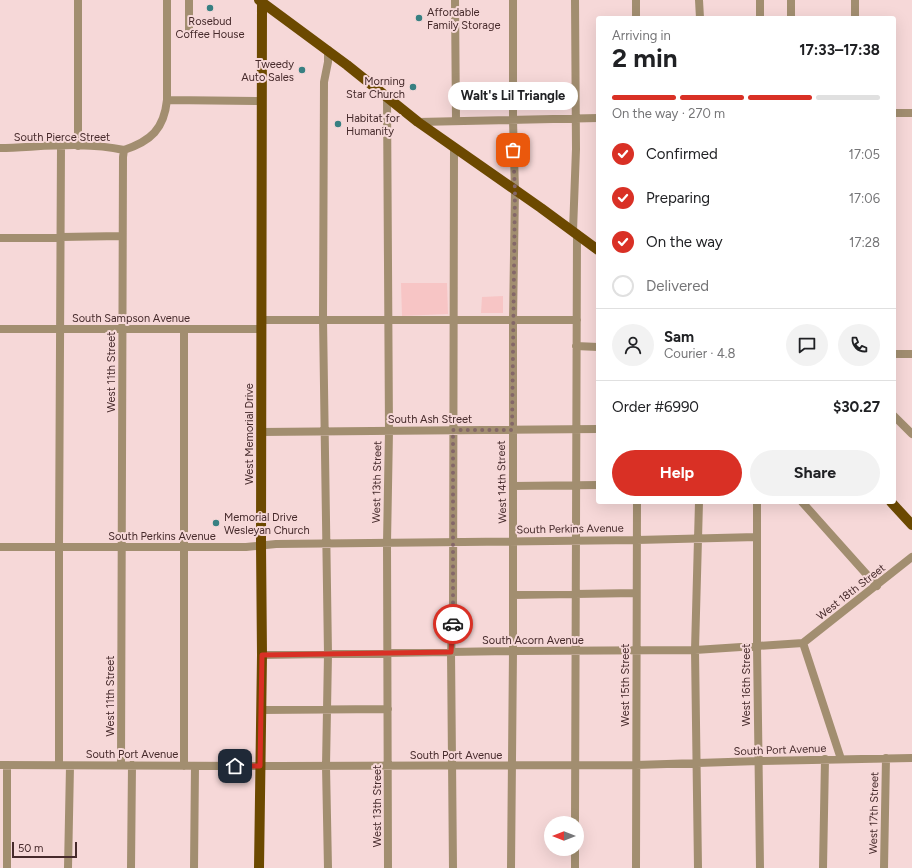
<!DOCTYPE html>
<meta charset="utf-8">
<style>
:root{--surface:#fff;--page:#f2f2f2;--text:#202124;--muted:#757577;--line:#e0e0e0;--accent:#d93025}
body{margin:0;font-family:Figtree,sans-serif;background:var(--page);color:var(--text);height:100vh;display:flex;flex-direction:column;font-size:15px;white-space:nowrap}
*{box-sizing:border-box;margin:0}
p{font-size:13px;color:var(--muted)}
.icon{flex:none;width:22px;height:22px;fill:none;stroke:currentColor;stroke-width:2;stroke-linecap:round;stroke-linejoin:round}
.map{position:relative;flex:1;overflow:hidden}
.sheet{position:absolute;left:596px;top:16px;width:300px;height:488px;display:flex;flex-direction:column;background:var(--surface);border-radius:4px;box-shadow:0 4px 16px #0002}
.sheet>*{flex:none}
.needle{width:26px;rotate:270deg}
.fabs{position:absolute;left:544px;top:816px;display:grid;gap:8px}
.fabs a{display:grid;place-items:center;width:40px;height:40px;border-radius:50%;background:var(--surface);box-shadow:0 4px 16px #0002;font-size:20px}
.scale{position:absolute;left:12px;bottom:10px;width:65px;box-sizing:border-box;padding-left:4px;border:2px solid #462a2b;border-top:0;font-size:11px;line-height:14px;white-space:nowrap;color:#462a2b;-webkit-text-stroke:3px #f6d8d8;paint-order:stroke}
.pin{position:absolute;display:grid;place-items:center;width:34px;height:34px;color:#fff;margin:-17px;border-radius:8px;box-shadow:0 2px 6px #0006}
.courier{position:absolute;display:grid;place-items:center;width:40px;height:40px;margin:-20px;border:3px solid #d93025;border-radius:50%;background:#fff;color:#222;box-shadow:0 1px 5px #0007}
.bubble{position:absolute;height:28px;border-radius:14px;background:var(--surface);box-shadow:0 4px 16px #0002;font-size:13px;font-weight:700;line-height:28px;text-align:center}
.summary em{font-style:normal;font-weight:700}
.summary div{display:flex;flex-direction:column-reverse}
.summary{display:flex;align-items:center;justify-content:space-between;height:68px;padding:0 16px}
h1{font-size:26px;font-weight:700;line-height:30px}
.bar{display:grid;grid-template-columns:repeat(4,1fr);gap:6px 4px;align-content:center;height:48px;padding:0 16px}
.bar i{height:5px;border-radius:3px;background:var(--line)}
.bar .active{background:var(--accent)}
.bar p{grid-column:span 4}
.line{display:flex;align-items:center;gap:10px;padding:0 16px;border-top:1px solid var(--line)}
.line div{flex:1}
.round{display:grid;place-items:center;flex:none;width:42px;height:42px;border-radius:21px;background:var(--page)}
ol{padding:0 16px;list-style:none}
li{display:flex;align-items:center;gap:12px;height:44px}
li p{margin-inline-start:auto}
li .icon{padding:4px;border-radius:50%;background:var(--accent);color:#fff;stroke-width:4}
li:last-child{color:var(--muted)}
li i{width:22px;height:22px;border:2px solid var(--line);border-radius:50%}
.button{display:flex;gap:8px;margin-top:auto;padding:8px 16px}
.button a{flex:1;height:46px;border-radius:24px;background:var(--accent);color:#fff;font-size:16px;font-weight:700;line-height:46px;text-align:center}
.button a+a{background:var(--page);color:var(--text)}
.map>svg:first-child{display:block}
.built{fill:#f7c5c5}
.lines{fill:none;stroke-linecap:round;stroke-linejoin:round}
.minor{stroke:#a28e70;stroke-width:8}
.major{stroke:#6c4900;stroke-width:10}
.done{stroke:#846768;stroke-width:4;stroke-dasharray:0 7.2}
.route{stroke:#d93025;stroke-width:5}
.poi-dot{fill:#388082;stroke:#f6d8d8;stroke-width:1.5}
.labels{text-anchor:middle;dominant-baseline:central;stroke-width:4;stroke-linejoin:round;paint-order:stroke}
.poi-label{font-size:11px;fill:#462a2b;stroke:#f6d8d8;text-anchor:start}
.street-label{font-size:11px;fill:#462a2b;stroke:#f6d8d8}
</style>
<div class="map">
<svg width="912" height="868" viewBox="0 0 912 868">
<rect width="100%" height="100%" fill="#f6d8d8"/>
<path class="built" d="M401 283H447L448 314 402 316Z
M503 296V313H481L482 297Z"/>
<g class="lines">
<path class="minor" d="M455 0 456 121
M636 0V18
M699 0 700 18
M791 0V18
M760 18V0
M855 18V0
M189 30V0
M387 97 389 431 387 543 388 868
M167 100 262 101
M894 113H912
M418 122 598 118
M78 146V0
M0 148C41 147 84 141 124 150
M573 231 576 149 575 0
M0 238 122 236
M262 320H577
M0 329H262
M576 346 598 347
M894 354H912
M894 416 912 434
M261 432 598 429
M513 486 598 485
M757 502V647L760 868
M802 502 877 586
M0 547H246L276 544 637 540 757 537
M513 595 636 593
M803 643 912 557
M262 655 513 651 695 650 803 643 841 759
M261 710 388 709
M0 765 279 766 636 765 759 761 912 758
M59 765V547L61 146
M121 765 123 157 124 150C151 141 164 129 167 100V0
M184 766V329
M575 823 577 234
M575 849V868
M7 868V766
M68 868 70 766
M131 868 132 765
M194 868 195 766
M328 868 326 766 328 654 323 319 324 82 328 62V50
M453 868 451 652 453 617 454 148
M511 868 513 651V320L515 190 513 121V0
M636 868 637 502
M698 868 695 650 699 502
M823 868 825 759
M884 868 886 758"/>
<path class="major" d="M259 0 347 65 418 122 541 208 598 250
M891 502 912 525
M259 868 262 655 261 545 262 0"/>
</g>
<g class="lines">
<path class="done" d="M453 624V430H512L515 190 513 150"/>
<path class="route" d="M235 766H260L262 655 451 652 453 624"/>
</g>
<g class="poi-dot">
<circle cx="210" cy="8" r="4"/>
<circle cx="419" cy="18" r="4"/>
<circle cx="302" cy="70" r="4"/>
<circle cx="413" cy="87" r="4"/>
<circle cx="338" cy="124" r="4"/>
<circle cx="216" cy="523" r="4"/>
</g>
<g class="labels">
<g class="poi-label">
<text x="427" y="12">Affordable<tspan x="427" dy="13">Family Storage</tspan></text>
<text x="210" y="21" text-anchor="middle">Rosebud<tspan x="210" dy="13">Coffee House</tspan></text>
<text x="294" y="64" text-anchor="end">Tweedy<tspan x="294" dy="13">Auto Sales</tspan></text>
<text x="405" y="81" text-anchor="end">Morning<tspan x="405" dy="13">Star Church</tspan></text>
<text x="346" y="118">Habitat for<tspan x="346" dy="13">Humanity</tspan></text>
<text x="224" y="517">Memorial Drive<tspan x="224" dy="13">Wesleyan Church</tspan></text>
</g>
<g class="street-label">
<text x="62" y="137">South Pierce Street</text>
<text x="131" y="318">South Sampson Avenue</text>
<text transform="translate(111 372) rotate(-90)">West 11th Street</text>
<text x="430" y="419">South Ash Street</text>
<text transform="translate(249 434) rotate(-90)">West Memorial Drive</text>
<text transform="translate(377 482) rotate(-89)">West 13th Street</text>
<text transform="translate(502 482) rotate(-91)">West 14th Street</text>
<text transform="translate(570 529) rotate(-1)">South Perkins Avenue</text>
<text x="162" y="536">South Perkins Avenue</text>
<text transform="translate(851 592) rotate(-38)">West 18th Street</text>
<text x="533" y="640">South Acorn Avenue</text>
<text transform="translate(625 685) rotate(-90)">West 15th Street</text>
<text transform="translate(746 685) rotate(-90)">West 16th Street</text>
<text transform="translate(110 696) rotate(-90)">West 11th Street</text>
<text transform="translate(780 750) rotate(-2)">South Port Avenue</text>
<text x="132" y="754">South Port Avenue</text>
<text x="456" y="755">South Port Avenue</text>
<text transform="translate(377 806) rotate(-90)">West 13th Street</text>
<text transform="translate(874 813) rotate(-89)">West 17th Street</text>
</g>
</g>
</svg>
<div class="fabs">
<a><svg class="needle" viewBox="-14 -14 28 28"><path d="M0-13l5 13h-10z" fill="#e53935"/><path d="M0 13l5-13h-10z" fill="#757577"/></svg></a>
</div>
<div class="scale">50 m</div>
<div class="pin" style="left:513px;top:150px;background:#ea580c"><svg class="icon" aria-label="bag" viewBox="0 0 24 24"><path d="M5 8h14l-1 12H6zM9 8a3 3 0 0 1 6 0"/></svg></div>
<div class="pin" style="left:235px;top:766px;background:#1f2937"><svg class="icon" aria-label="home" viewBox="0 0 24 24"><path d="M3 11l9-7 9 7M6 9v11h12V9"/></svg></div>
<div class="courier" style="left:453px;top:624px"><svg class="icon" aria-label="car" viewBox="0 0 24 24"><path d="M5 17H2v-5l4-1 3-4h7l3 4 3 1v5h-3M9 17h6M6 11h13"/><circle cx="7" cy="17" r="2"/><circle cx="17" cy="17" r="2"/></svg></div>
<div class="bubble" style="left:448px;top:82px;width:130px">Walt's Lil Triangle</div>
<section class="sheet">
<div class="summary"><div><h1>2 min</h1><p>Arriving in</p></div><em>17:33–17:38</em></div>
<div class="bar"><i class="active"></i><i class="active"></i><i class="active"></i><i></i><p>On the way · 270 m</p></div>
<ol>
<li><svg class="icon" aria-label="check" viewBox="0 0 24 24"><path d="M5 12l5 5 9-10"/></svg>Confirmed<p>17:05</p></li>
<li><svg class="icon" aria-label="check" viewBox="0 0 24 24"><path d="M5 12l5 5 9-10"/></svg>Preparing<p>17:06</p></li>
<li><svg class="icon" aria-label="check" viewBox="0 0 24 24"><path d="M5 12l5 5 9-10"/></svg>On the way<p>17:28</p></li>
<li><i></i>Delivered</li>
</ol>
<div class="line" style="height:72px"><a class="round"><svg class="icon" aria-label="person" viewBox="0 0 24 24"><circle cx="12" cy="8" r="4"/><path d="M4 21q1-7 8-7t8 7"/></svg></a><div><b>Sam</b><p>Courier · 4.8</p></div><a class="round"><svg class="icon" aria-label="chat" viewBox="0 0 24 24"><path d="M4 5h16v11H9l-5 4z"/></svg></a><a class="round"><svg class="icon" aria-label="phone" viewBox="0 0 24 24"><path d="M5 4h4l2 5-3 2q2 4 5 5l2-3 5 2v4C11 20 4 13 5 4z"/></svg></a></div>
<div class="line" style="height:52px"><div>Order #6990</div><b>$30.27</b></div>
<div class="button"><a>Help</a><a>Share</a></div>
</section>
</div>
